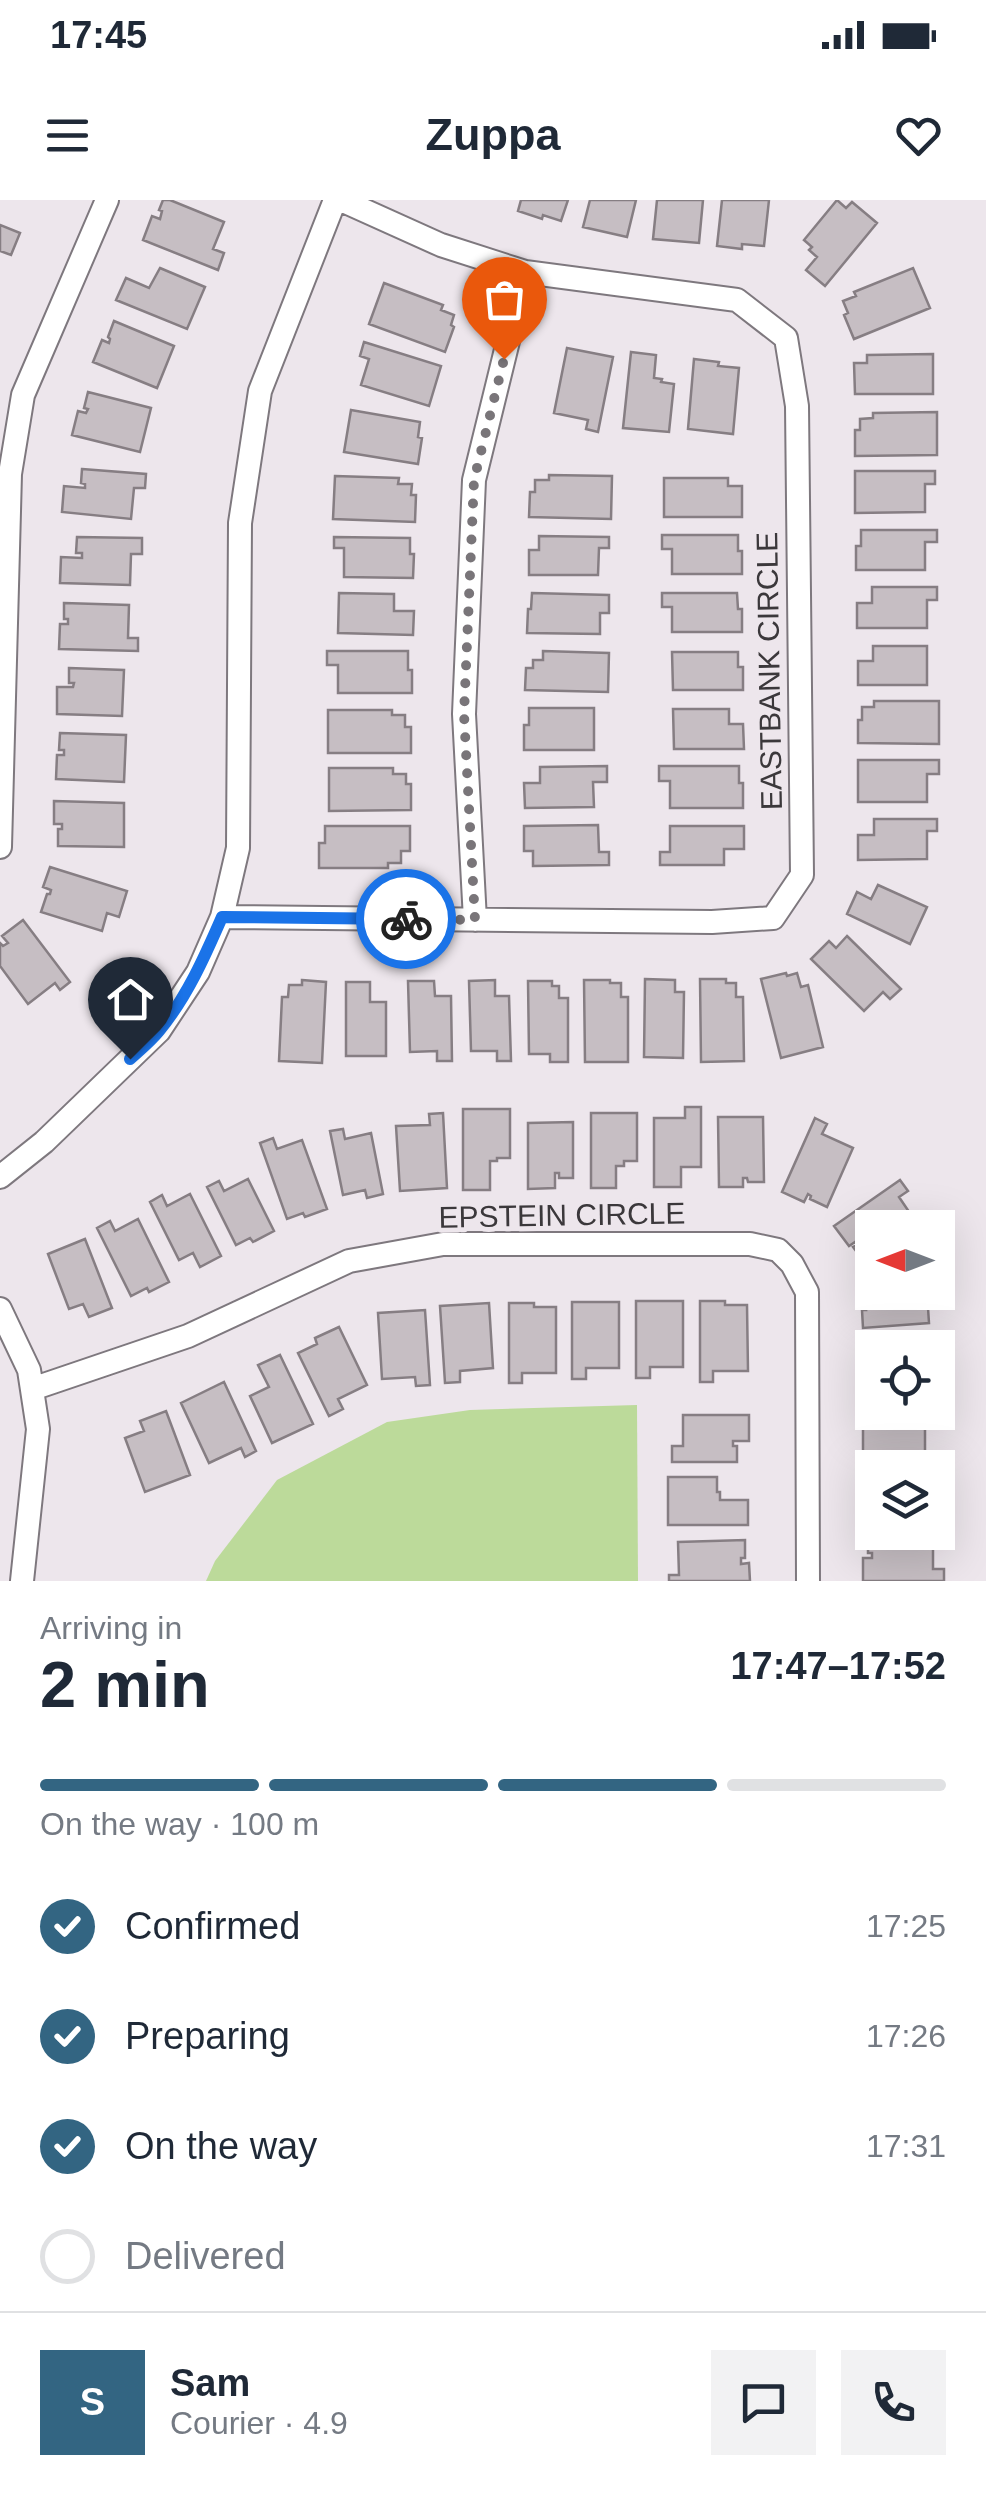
<!DOCTYPE html>
<meta charset="utf-8">
<style>
:root{--surface:#fff;--page:#f2f2f3;--text:#1f2937;--muted:#747a83;--line:#e0e1e3;--accent:#336582}
body{margin:0;font-family:Helvetica,sans-serif;background:var(--page);color:var(--text);height:100vh;display:flex;flex-direction:column;font-size:38px;white-space:nowrap}
*{box-sizing:border-box;margin:0}
p{font-size:32px;color:var(--muted)}
.icon{flex:none;width:55px;height:55px;fill:none;stroke:currentColor;stroke-width:2;stroke-linecap:round;stroke-linejoin:round}
.map{position:relative;height:1381px;overflow:hidden}
.side{display:flex;flex-direction:column;background:var(--surface);flex:1}
.side>*{flex:none}
.needle{width:65px;rotate:270deg}
.controls{position:absolute;left:855px;top:1010px;display:grid;gap:20px}
.controls a{display:grid;place-items:center;width:100px;height:100px;border-radius:0px;background:var(--surface);box-shadow:0 10px 40px #0002;font-size:50px}
.pin{position:absolute;display:grid;place-items:center;width:85px;height:85px;color:#fff;margin:-102px -42px;border-radius:50% 50% 50% 0;rotate:-45deg;box-shadow:0 0 10px #0007}
.pin .icon{rotate:45deg}
.courier{position:absolute;display:grid;place-items:center;width:100px;height:100px;margin:-50px;border:8px solid #1a73e8;border-radius:50%;background:#fff;color:#222;box-shadow:0 2px 12px #0007}
.summary em{font-style:normal;font-weight:600}
.summary div{display:flex;flex-direction:column-reverse}
.summary{display:flex;align-items:center;justify-content:space-between;height:170px;padding:0 40px}
h1{font-size:65px;font-weight:600;line-height:75px}
.bar{display:grid;grid-template-columns:repeat(4,1fr);gap:15px 10px;align-content:center;height:120px;padding:0 40px}
.bar i{height:12px;border-radius:8px;background:var(--line)}
.bar .selected{background:var(--accent)}
.bar p{grid-column:span 4}
.line{display:flex;align-items:center;gap:25px;padding:0 40px;border-top:2px solid var(--line)}
.line div{flex:1}
.round{display:grid;place-items:center;flex:none;width:105px;height:105px;border-radius:0px;background:var(--page)}
ol{padding:0 40px;list-style:none}
li{display:flex;align-items:center;gap:30px;height:110px}
li p{margin-inline-start:auto}
li .icon{padding:10px;border-radius:50%;background:var(--accent);color:#fff;stroke-width:4}
li:last-child{color:var(--muted)}
li i{width:55px;height:55px;border:5px solid var(--line);border-radius:50%}
.status{display:flex;justify-content:space-between;align-items:center;height:70px;padding:0 50px;background:var(--surface);direction:ltr}
.status svg{height:28px;fill:currentColor}
header{display:flex;justify-content:space-between;align-items:center;height:130px;padding:0 40px;background:var(--surface);font-size:45px;font-weight:600}
.map>svg:first-child{display:block}
.green{fill:#bcda9a}
.building{fill:#c6bec3;stroke:#867e83;stroke-width:2.5}
.lines{fill:none;stroke-linecap:round;stroke-linejoin:round}
.street-casing{stroke:#7e787e;stroke-width:26}
.street{stroke:#fff;stroke-width:22}
.done{stroke:#797579;stroke-width:10;stroke-dasharray:0 18}
.route{stroke:#1a73e8;stroke-width:12}
.labels{text-anchor:middle;dominant-baseline:central;stroke-width:10;stroke-linejoin:round;paint-order:stroke}
.street-label{font-size:30px;fill:#3b383b;stroke:#ede6ec}
</style>
<div class="status"><b>17:45</b><svg viewBox="0 0 49 12"><path d="M0 12V9h3v3zM5 12V6h3v6zM10 12V3h3v9zM15 12V0h3v12zM26 1h20v11H26zM47 4h2v5h-2z"/></svg></div>
<header><svg class="icon" aria-label="menu" viewBox="0 0 24 24"><path d="M4 6h16M4 12h16M4 18h16"/></svg>Zuppa<svg class="icon" aria-label="heart" viewBox="0 0 24 24"><path d="M12 20l-8-8c-3-5 5-10 8-4 3-6 11-1 8 4z"/></svg></header>
<div class="map">
<svg width="986" height="1381" viewBox="0 0 986 1381">
<rect width="100%" height="100%" fill="#ede6ec"/>
<path class="green" d="M637 1205 638 1381H206L215 1361 277 1280 387 1222 470 1210Z"/>
<path class="building" d="M163 0H170L224 22 213 49 224 53 218 70 143 40 152 16 160 19 162 11 159 10Z
M521 0H568L561 21 543 15 542 19 518 11Z
M590 0H636L627 37 583 27Z
M657 0H703L699 43 653 39Z
M722 0H769L764 46 742 44V49L717 46Z
M837 0 846 8 852 2 877 23 825 86 806 70 817 57 809 50 812 47 804 40Z
M0 25 20 33 11 55 0 51Z
M160 68 205 87 187 129 116 100 126 78 149 88Z
M913 68 930 108 854 139 844 115 848 113 843 101 856 96 854 92Z
M384 83 443 105 441 110 454 115 451 125 454 127 445 152 369 124Z
M114 121 174 146 157 188 93 162 102 140 109 143 110 139 108 137Z
M364 142 441 166 429 206 361 185 369 159 360 156Z
M567 148 613 157 598 232 586 229 588 220 554 213Z
M631 152 656 155 654 178 662 179 661 182 674 184 669 232 623 228Z
M933 154V194H855L854 163H867V155Z
M694 159 719 162 718 166 739 168 733 234 688 229Z
M88 192 151 208 140 252 72 235 78 211 86 213 88 209 84 208Z
M351 210 420 222 418 237 422 238 418 264 344 252Z
M937 212V255L855 256V230H860V219L873 218V213Z
M82 269 146 274 145 288H134L131 319 62 312 64 286 85 288V284L81 283Z
M855 271H935V284H925V312L855 313Z
M549 275 612 276 611 319 529 317 530 292H535V280H549Z
M335 276 399 278 398 284H412L411 295H416L415 322 333 319Z
M664 278H728V286H742V317H664Z
M861 330H937V342H925V370H856V346H861Z
M662 335H738V351H742V374H672V349H662Z
M539 336 609 337V348H599L598 375H529V350H539Z
M77 337 142 338V354H131L130 385 60 383 61 357 82 358V353H76Z
M334 337 410 338V354H414L413 378 344 377V348H334Z
M872 387H937V400H927V428H857V403H872Z
M339 393 394 394V411H414L413 435 338 433Z
M532 393 609 395V413H600V434L527 433 528 409H531Z
M662 393H737L738 409H742V432H672V407H662Z
M64 403 129 405 128 438H138V451L59 449 60 424H68V419H64Z
M873 446H927V485H858V461H873Z
M327 451H408V470H412V493H338V465H327Z
M543 451 609 453 608 492 525 490 526 468H533V460H543Z
M672 452H738V467H743V490H673Z
M69 468 124 470 122 516 57 514V487H73L74 483H69Z
M874 501H939V544L858 543V520H862V507H874Z
M529 508H594V550H524V525H529Z
M673 509H729V524H743L744 549H674Z
M328 510H392V515H405V527H411V553H328Z
M60 533 126 535 124 582 56 579 57 555H64V550H59Z
M858 560H939V574H927V602H858Z
M607 566V582H593L594 607 525 608 524 583H540V567Z
M659 566H739V583H743V608H670V581H659Z
M329 568H393V574H406V584H411V610L329 611Z
M54 601 124 603V647L58 646V629H62V624H54Z
M874 619H937V631H927V659L858 660V635H874Z
M598 625 599 652H609V665L533 666V651H524V626Z
M325 626H410V651H401V663H388V668H319V643H325Z
M670 626H744V649H724V665H660V652H670Z
M50 667 127 691 119 717 107 713 102 731 41 712 47 694H50L51 690 43 687Z
M878 685 927 707 910 744 847 714 857 692 871 699Z
M23 720 70 782 60 790 55 783 28 804 0 766V743L3 746 8 743 2 736Z
M847 736 901 789 890 799 883 792 864 811 811 759 829 741 836 748Z
M786 773 787 776 797 773 801 787 808 785 823 847 781 858 761 779Z
M645 779 675 780V792H684L683 858 644 857Z
M700 779H726V783H736V797H743L744 861 701 862Z
M302 780 326 782 322 863 279 861 282 797H288L289 785H302Z
M495 780V796H509L511 861H497V851H471L469 781Z
M584 780H610V783H621V797H628V862H585Z
M408 781H434L435 796H451L452 861H437V851L410 852Z
M528 781H552V786H559V798H568V862H550V854H529Z
M346 782H370V802H386V856H346Z
M685 907H701V967H681V987H654V918H685Z
M463 909H510V958H497V961H490V990H463Z
M443 913 447 988 400 991 396 926 430 925 429 914Z
M591 913H637V961H624V966H616V988H591Z
M718 917H763L764 982H748L747 978H743V987H719Z
M815 918 827 924 822 934 853 948 827 1007 810 999 811 996 808 994 804 1002 782 992Z
M573 922V978H559V973H555V988L528 989V923Z
M343 929 345 939 371 933 383 994 367 998 365 990 343 995 330 931Z
M273 938 277 949 302 940 327 1009 305 1017 303 1013 287 1019 260 943Z
M248 979 274 1031 253 1042 250 1038 236 1045 207 987 219 981 224 991Z
M900 980 908 991 899 997 918 1025 915 1028H872V1057L865 1063 853 1047 857 1045 855 1042 849 1046 834 1026Z
M190 994 221 1056 200 1067 193 1053 179 1060 150 1002 162 995 167 1006Z
M138 1019 169 1082 149 1092 147 1088 131 1096 97 1028 110 1021 115 1031Z
M85 1039 112 1108 89 1117 83 1104 69 1109 48 1054Z
M872 1081V1092H927L929 1123 863 1128 862 1110H866L865 1105H862L860 1082Z
M636 1101H683V1167H650V1178H636Z
M700 1101H725V1105H747L748 1171H713V1182H700Z
M572 1102H619V1168H586V1179H572Z
M489 1103 493 1168 460 1171V1182L445 1183 440 1106Z
M509 1103H534V1107H556V1173H522V1183H509Z
M425 1110 430 1185 416 1186 415 1177 382 1179 378 1113Z
M339 1127 367 1185 338 1199 343 1209 329 1216 298 1153 317 1144 315 1138Z
M942 1143V1157H938V1148H872V1191H867V1174H870V1170H861V1144Z
M280 1155 313 1224 272 1243 250 1196 269 1187 258 1165Z
M224 1182 256 1251 245 1257 241 1248 209 1263 181 1203Z
M863 1208H872V1212H937V1221H925V1254H863Z
M166 1211 190 1275 145 1292 125 1238 144 1231 140 1221Z
M683 1215H749V1241H733V1246H737V1262H672V1246H683Z
M863 1273H872V1319H863Z
M668 1277H717V1292H720V1300H748V1325H668Z
M868 1335H933V1369H944V1381H863V1358H872V1353H868Z
M745 1340V1358H741V1364L749 1363 750 1381H669V1375H679L678 1342Z"/>
<g class="lines">
<defs>
<path id="street" d="M0 647 10 274 23 195 107 0
M222 717 712 722 773 718 802 675 797 206 786 138 737 100 525 72 441 45 341 0
M475 720 464 514 474 280 525 72
M0 977 44 942 159 831 198 772 222 717 238 648 240 323 260 191 335 0
M0 1109 29 1170 38 1229 22 1381
M32 1189 188 1136 349 1061 443 1044H750L778 1050 792 1064 807 1092 808 1381"/>
</defs>
<use href="#street" class="street-casing"/>
<use href="#street" class="street"/>
</g>
<g class="lines">
<path class="done" d="M406 719 475 720 464 514 474 280 504 159"/>
<path class="route" d="M130 859C140 850 151 841 159 831 187 797 205 756 222 717L406 719"/>
</g>
<g class="labels">
<g class="street-label">
<text transform="translate(769 471) rotate(-91)">EASTBANK CIRCLE</text>
<text transform="translate(562 1015) rotate(-1)">EPSTEIN CIRCLE</text>
</g>
</g>
</svg>
<div class="controls">
<a><svg class="needle" viewBox="-14 -14 28 28"><path d="M0-13l5 13h-10z" fill="#e53935"/><path d="M0 13l5-13h-10z" fill="#747a83"/></svg></a>
<a><svg class="icon" aria-label="locate" viewBox="0 0 24 24"><circle cx="12" cy="12" r="6"/><path d="M12 2v4M12 18v4M2 12h4M18 12h4"/></svg></a>
<a><svg class="icon" aria-label="layers" viewBox="0 0 24 24"><path d="M12 4l9 5-9 5-9-5zM3 14l9 5 9-5"/></svg></a>
</div>
<div class="pin" style="left:504px;top:159px;background:#ea580c"><svg class="icon" aria-label="bag" viewBox="0 0 24 24"><path d="M5 8h14l-1 12H6zM9 8a3 3 0 0 1 6 0"/></svg></div>
<div class="pin" style="left:130px;top:859px;background:#1f2937"><svg class="icon" aria-label="home" viewBox="0 0 24 24"><path d="M3 11l9-7 9 7M6 9v11h12V9"/></svg></div>
<div class="courier" style="left:406px;top:719px"><svg class="icon" aria-label="bike" viewBox="0 0 24 24"><circle cx="6" cy="16" r="4"/><circle cx="18" cy="16" r="4"/><path d="M6 16l4-8h5l3 8M10 8l3 8H6M13 5h3"/></svg></div>
</div>
<section class="side">
<div class="summary"><div><h1>2 min</h1><p>Arriving in</p></div><em>17:47–17:52</em></div>
<div class="bar"><i class="selected"></i><i class="selected"></i><i class="selected"></i><i></i><p>On the way · 100 m</p></div>
<ol>
<li><svg class="icon" aria-label="check" viewBox="0 0 24 24"><path d="M5 12l5 5 9-10"/></svg>Confirmed<p>17:25</p></li>
<li><svg class="icon" aria-label="check" viewBox="0 0 24 24"><path d="M5 12l5 5 9-10"/></svg>Preparing<p>17:26</p></li>
<li><svg class="icon" aria-label="check" viewBox="0 0 24 24"><path d="M5 12l5 5 9-10"/></svg>On the way<p>17:31</p></li>
<li><i></i>Delivered</li>
</ol>
<div class="line" style="height:180px"><b class="round" style="background:var(--accent);color:#fff">S</b><div><b>Sam</b><p>Courier · 4.9</p></div><a class="round"><svg class="icon" aria-label="chat" viewBox="0 0 24 24"><path d="M4 5h16v11H9l-5 4z"/></svg></a><a class="round"><svg class="icon" aria-label="phone" viewBox="0 0 24 24"><path d="M5 4h4l2 5-3 2q2 4 5 5l2-3 5 2v4C11 20 4 13 5 4z"/></svg></a></div>
</section>
